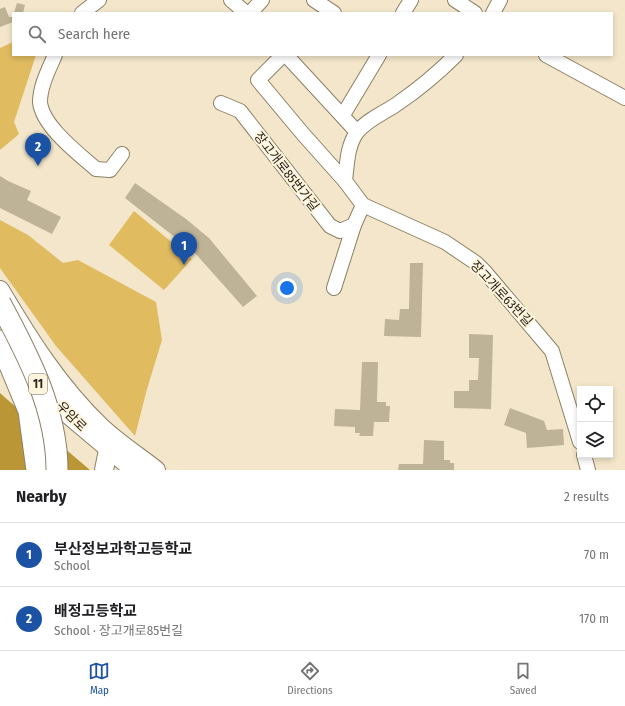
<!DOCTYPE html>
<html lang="en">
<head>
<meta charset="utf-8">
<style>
  :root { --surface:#fff; --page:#f2f2f2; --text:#202124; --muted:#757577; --line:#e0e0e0; --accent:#1b52a4 }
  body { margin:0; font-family:"Fira Sans Condensed","Noto Sans KR",sans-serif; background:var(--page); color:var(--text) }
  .controls { position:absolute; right:12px; bottom:12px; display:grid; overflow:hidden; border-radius:0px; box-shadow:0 2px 6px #0003 }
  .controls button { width:36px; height:36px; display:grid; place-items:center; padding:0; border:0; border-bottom:1px solid var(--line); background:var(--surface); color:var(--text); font:20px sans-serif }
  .you { position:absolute; left:287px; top:288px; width:14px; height:14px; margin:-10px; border:3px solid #fff; border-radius:50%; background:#1a73e8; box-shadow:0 0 0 6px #1a73e833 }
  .badge { display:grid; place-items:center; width:26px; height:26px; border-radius:50%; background:var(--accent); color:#fff; font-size:13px; font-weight:700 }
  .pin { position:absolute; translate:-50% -33px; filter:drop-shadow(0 1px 2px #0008) }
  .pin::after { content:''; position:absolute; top:21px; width:14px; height:12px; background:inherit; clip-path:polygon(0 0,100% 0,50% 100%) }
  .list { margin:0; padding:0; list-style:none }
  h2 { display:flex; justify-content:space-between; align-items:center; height:52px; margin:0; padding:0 16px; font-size:17px }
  h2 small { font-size:13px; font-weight:400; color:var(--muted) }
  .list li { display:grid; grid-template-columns:26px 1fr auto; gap:12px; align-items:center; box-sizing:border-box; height:64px; padding:0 16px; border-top:1px solid var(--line) }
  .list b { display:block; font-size:15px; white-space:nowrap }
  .list p { margin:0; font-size:13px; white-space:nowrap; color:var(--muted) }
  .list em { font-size:13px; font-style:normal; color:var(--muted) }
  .icon { flex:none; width:22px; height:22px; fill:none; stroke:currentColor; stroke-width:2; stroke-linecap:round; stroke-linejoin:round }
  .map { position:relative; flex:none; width:625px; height:470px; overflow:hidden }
  .search { position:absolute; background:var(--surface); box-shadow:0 2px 6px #0003; left:12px; right:12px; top:12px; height:44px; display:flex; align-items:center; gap:10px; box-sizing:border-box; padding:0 14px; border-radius:0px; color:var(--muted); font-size:15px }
  .sheet { height:180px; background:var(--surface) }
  nav { display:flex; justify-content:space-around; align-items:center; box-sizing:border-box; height:56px; border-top:1px solid var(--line); background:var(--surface); font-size:11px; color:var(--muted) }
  nav a { display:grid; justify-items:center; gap:2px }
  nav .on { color:var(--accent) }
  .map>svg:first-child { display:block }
</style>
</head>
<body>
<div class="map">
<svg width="625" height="470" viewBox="0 0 625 470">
  <rect width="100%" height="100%" fill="#f3e6ca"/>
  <g fill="#e0bb60">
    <path d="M13 42V55H36L14 122 19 134 0 150V48Z"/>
    <path d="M134 211 192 259 164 290 109 245Z"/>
    <path d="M0 220 28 235 63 263 78 260 156 302 162 340 147 389 135 436 56 346 0 268Z"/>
  </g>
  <path fill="#bb9636" d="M0 393 9 401 90 470H0Z"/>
  <g fill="#bfb397">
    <path d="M17 3 25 5 23 13H14Z"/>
    <path d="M5 7 9 17H13V22L0 27V9Z"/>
    <path d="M0 176 8 181 31 191 27 200 61 217 52 234 0 208Z"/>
    <path d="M135 183 186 219 209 238 257 296 243 307 195 253 125 198Z"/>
    <path d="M410 263H423L421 337 384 336 385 319 399 320 400 309H409Z"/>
    <path d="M469 334 493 335 491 409 454 408V391H469V380H478L479 358H469Z"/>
    <path d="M362 362H378L377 402H386V406H390L389 422H374L373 436H359L360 433H355V427L334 426 335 409 360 410Z"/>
    <path d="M510 408 544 421 547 430 563 429 564 445 527 448 526 433 504 425Z"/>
    <path d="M424 440 444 441V460H450V463H454V470H398L399 464H423Z"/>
  </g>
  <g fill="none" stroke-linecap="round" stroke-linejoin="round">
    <defs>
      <g id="minor">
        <path d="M231 0 246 13"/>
        <path d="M314 0 334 13"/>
        <path d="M455 0 475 13"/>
        <path d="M82 13 99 0"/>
        <path d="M250 13 262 0"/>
        <path d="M403 13 411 0"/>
        <path d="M493 13 500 0"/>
        <path d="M55 55C49 69 40 86 40 102 42 126 79 154 96 169L110 170 122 154"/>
        <path d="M283 55 258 80 303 134 345 181"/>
        <path d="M286 55 357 132"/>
        <path d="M456 55C437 74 419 89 397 104 384 113 368 119 357 132 347 146 347 165 345 181L363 205 445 242 476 263 485 272 552 351 580 442"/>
        <path d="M546 55 625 98"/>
        <path d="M221 103 240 111 330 226 340 231 354 225"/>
        <path d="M343 115 379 55"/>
        <path d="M334 288 354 225 363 205"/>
        <path d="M584 455 588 470"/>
      </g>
      <g id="major">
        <path d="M0 290C29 339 59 387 101 427 118 443 138 456 156 470"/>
        <path d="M40 382 70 416 134 470"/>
        <path d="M104 470 108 450"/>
      </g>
      <path id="highway" d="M0 341 29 411 37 470"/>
    </defs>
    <use href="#minor" stroke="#8c8066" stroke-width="16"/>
    <use href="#major" stroke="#8c8066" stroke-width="20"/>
    <use href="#highway" stroke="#8c8066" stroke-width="23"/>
    <use href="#minor" stroke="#fff" stroke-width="14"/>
    <use href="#major" stroke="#fff" stroke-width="18"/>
    <use href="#highway" stroke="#fff" stroke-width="21"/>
    <defs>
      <path id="highway-bridge" d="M0 303C28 355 57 410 57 470"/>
    </defs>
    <use href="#highway-bridge" stroke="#8c8066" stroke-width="23" stroke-linecap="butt"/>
    <use href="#highway-bridge" stroke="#fff" stroke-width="21"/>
  </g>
  <g text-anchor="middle" stroke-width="4" stroke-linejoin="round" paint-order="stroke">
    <rect fill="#fef4dd" stroke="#6a6455" stroke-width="1" x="29" y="374" width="18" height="20" rx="3"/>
    <g font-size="12" font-weight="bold" fill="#2b261b">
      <text x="38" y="388">11</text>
    </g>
    <g font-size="13" fill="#2b261b" stroke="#fef4dd">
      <text transform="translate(287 171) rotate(52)" y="5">장고개로85번가길</text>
      <text transform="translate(502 293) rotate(47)" y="5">장고개로63번길</text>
      <text transform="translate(72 416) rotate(45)" y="5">우암로</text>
    </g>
  </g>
</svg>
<div class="controls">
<button><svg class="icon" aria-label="locate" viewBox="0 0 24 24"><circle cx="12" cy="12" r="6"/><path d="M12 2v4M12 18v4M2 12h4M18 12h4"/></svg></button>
<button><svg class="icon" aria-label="layers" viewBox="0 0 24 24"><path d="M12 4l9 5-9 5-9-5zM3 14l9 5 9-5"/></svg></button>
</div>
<div class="you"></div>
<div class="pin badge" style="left:184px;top:265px">1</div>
<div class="pin badge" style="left:38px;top:166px">2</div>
<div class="search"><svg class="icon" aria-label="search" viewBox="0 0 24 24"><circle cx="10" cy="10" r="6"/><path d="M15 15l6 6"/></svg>Search here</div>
</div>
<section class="sheet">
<h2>Nearby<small>2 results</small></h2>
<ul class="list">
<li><span class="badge">1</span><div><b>부산정보과학고등학교</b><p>School</p></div><em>70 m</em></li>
<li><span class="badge">2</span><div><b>배정고등학교</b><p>School · 장고개로85번길</p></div><em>170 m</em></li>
</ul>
</section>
<nav>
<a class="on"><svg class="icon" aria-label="map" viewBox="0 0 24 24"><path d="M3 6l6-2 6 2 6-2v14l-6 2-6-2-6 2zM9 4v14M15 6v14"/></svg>Map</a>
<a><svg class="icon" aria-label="directions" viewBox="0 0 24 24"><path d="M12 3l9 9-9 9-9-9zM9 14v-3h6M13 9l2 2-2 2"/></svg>Directions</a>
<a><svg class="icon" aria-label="saved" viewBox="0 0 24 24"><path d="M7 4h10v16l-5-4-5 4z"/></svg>Saved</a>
</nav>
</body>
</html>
